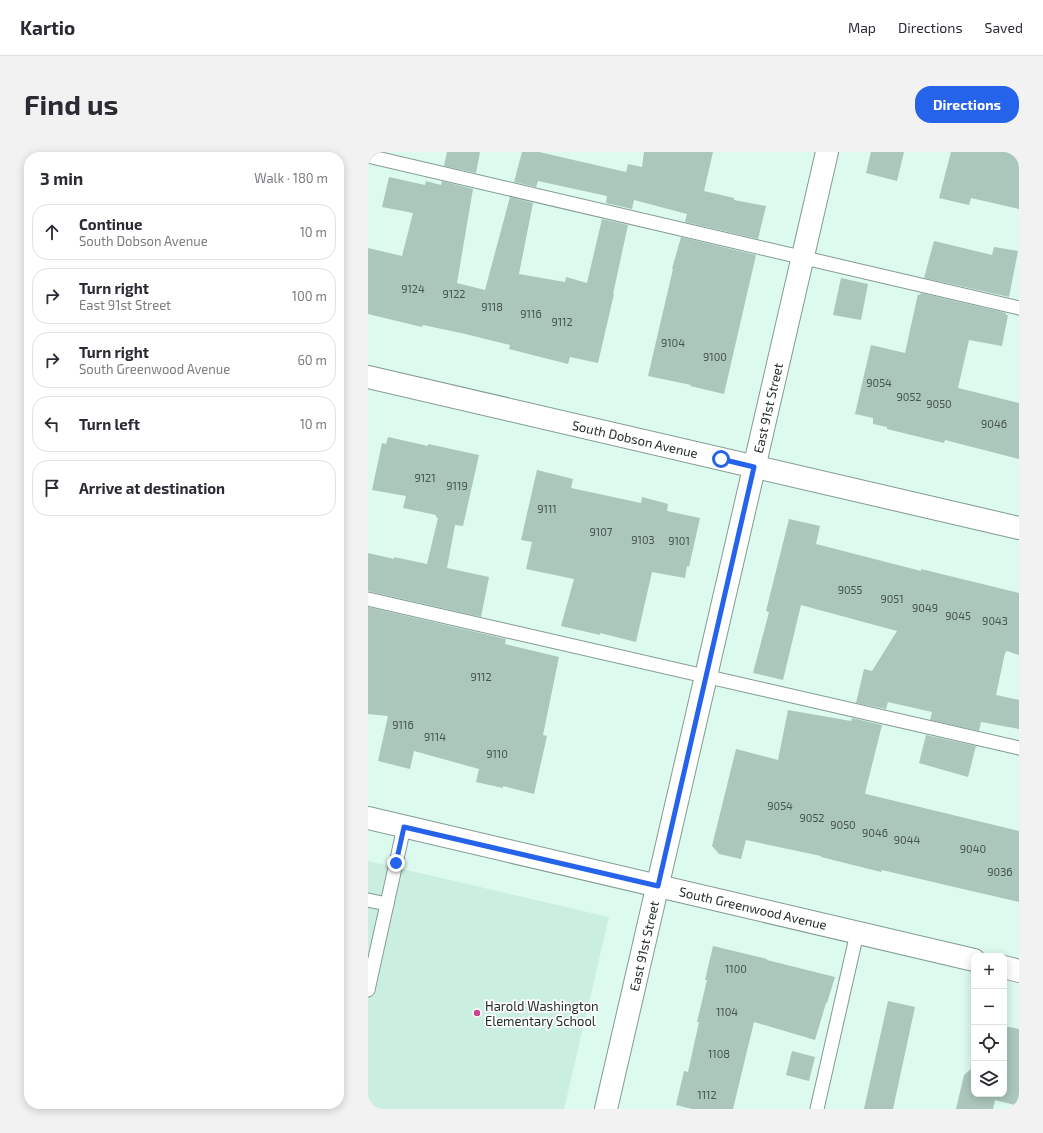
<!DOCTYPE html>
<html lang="en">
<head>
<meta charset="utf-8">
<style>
  :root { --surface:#fff; --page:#f2f2f3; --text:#2b2b33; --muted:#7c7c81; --line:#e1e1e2; --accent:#2563eb }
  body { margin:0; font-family:"Exo 2",sans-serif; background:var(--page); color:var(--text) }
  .controls { position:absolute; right:12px; bottom:12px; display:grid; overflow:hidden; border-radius:8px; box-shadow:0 2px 10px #0003 }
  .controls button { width:36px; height:36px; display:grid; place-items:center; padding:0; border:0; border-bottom:1px solid var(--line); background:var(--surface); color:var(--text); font:20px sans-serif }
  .stop { position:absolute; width:12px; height:12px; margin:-9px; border:3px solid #2563eb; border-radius:50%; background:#fff }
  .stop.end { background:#2563eb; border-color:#fff; box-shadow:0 1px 4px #0008 }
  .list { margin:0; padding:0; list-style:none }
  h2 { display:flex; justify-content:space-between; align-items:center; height:52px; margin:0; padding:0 16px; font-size:17px }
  h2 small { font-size:13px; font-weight:400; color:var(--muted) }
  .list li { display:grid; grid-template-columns:26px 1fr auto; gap:12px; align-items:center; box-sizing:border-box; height:56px; margin:0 8px 8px; padding:0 8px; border:1px solid var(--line); border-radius:16px }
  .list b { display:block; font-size:15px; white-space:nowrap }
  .list p { margin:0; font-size:13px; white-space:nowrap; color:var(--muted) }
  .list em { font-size:13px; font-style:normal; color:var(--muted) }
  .icon { flex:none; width:22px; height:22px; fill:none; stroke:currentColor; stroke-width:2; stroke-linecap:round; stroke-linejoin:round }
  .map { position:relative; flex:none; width:651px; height:957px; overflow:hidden; border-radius:16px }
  header { display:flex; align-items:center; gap:24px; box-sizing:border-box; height:56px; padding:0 20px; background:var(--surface); border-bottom:1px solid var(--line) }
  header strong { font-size:19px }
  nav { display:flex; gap:22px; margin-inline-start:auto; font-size:14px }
  .intro { display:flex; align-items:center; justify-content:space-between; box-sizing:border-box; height:96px; padding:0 24px }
  h1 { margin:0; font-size:28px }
  .button { padding:10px 18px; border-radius:16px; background:var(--accent); color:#fff; font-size:14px; font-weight:700 }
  main { display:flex; gap:24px; padding:0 24px }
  aside { flex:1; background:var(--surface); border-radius:16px; box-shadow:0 2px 10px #0003 }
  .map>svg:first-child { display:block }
</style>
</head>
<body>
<header>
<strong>Kartio</strong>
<nav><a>Map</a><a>Directions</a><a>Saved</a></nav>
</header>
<div class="intro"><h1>Find us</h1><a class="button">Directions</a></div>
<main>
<aside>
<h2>3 min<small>Walk · 180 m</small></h2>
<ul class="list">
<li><svg class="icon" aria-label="ahead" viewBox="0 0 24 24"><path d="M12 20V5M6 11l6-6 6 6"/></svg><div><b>Continue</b><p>South Dobson Avenue</p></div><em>10 m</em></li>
<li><svg class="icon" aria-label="right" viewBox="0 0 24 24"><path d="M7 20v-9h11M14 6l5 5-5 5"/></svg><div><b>Turn right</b><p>East 91st Street</p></div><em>100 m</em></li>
<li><svg class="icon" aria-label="right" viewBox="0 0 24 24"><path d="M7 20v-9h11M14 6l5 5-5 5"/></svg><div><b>Turn right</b><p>South Greenwood Avenue</p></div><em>60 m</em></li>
<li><svg class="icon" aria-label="left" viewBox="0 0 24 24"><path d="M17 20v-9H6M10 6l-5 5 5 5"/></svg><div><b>Turn left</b></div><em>10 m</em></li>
<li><svg class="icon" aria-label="arrive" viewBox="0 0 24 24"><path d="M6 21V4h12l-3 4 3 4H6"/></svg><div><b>Arrive at destination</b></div></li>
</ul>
</aside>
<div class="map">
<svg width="651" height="957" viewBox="0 0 651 957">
  <rect width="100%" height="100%" fill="#ddfaef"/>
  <path fill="#caefe1" d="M0 709 241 765 196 957H0Z"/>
  <g fill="#abc6bb">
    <path d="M79 0H112L108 21 76 14Z"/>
    <path d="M154 0H171L258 20 260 12 274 15 276 0H345L336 39 366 46V48L398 54 390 87 317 70 319 62 266 48 264 57 238 51 239 44 170 29 168 35 146 30Z"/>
    <path d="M503 0H536L529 29 498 21Z"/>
    <path d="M583 0H651V57L603 46 601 53 571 46Z"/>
    <path d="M21 25 57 33 58 29 73 33 74 29 105 37 89 131 117 138 142 45 165 51 151 122 197 130 198 125 219 131 234 67 260 73 245 142H246L230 211 202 205 200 212 141 197 142 193 93 181 55 173 54 175 0 162V96L34 104 45 61 14 55Z"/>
    <path d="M313 85 388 103 356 242 322 234 323 233 280 224 305 117H304Z"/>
    <path d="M566 89 624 103 626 95 650 99 641 145 556 126Z"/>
    <path d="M473 126 500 132 493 168 465 163Z"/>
    <path d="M553 141 638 161V163H640L634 194 601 188 590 236 651 251V307L577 288 576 291 519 277V275L505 272V266L487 262 503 193 537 201 550 142 552 143Z"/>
    <path d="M20 285 60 294V292L111 303 95 374 87 373 79 416 121 425 113 465 0 439V401L26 407V405L59 412 70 366 68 365V363L35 356 38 344 4 338 14 291 18 292Z"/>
    <path d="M169 318 205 327 203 336 273 351 274 345 300 352 299 359 332 366 321 415 319 414 317 426 284 420 268 490 232 481V483L193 474 206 427 158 417 164 390 153 388Z"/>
    <path d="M421 367 452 374 448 392 553 419V417L651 441V503L639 499 637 501 628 543 651 548V577L613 570 611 579 562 568 564 560 520 550 518 557 488 551 496 517 504 519 529 479 433 453 415 528 385 521 401 460 398 459Z"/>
    <path d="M0 455 138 487 137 492 191 505 175 583 179 584 166 642 135 634V636L108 630 111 617 46 599 42 617 10 609 20 564 0 562Z"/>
    <path d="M420 558 483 569 484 566 514 573 497 641 498 642 651 679V750L582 734 514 718 513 720 453 705V704L378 688 373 707 351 702 344 694 368 597 410 608Z"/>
    <path d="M558 583 608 594 600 625 551 611Z"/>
    <path d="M345 794 399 807V808L467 825 459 851H458L447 888 386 870 365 957H324L308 953 316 919 320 920 331 870H329L339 828H337Z"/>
    <path d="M520 849 547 855 525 957H496Z"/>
    <path d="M636 874 651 877V954L627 948 625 957H588L596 923 603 917 606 903V942H636Z"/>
    <path d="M424 899 447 905 441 929 418 923Z"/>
  </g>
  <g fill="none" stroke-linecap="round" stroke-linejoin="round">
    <defs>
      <g id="service">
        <path d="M0 4 651 156"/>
        <path d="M0 447 651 596"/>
        <path d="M0 748 19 752"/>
        <path d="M0 838 36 675"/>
        <path d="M449 957 489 781"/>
      </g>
      <g id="minor">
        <path d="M0 225 651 376"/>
        <path d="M0 666 606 808"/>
        <path d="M636 815 651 819"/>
        <path d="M238 957 459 0"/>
      </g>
    </defs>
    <use href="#service" stroke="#819b91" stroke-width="15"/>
    <use href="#minor" stroke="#819b91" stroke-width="24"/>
    <use href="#service" stroke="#fff" stroke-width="13"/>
    <use href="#minor" stroke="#fff" stroke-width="22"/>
  </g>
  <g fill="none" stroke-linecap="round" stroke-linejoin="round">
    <path stroke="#2563eb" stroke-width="5" d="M28 711 36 675 290 734 386 315 353 307"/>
  </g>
  <circle fill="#ca478f" stroke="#fff" stroke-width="1.5" cx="109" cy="861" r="4"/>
  <g text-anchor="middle" stroke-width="3.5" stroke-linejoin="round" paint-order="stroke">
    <g font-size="11" fill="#45544e">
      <text x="45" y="141">9124</text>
      <text x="86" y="146">9122</text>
      <text x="124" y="159">9118</text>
      <text x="163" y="166">9116</text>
      <text x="194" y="174">9112</text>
      <text x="305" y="195">9104</text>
      <text x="347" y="209">9100</text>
      <text x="511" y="235">9054</text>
      <text x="541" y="249">9052</text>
      <text x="571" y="256">9050</text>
      <text x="626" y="276">9046</text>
      <text x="57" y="330">9121</text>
      <text x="89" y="338">9119</text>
      <text x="179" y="361">9111</text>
      <text x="233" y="384">9107</text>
      <text x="275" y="392">9103</text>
      <text x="311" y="393">9101</text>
      <text x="482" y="442">9055</text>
      <text x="524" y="451">9051</text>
      <text x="557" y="460">9049</text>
      <text x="590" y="468">9045</text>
      <text x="627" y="473">9043</text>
      <text x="113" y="529">9112</text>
      <text x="35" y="577">9116</text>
      <text x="67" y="589">9114</text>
      <text x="129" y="606">9110</text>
      <text x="412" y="658">9054</text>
      <text x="444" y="670">9052</text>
      <text x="475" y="677">9050</text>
      <text x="507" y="685">9046</text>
      <text x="539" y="692">9044</text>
      <text x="605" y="701">9040</text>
      <text x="632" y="724">9036</text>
      <text x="368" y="821">1100</text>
      <text x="359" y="864">1104</text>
      <text x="351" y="906">1108</text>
      <text x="339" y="947">1112</text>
    </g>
    <g font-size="13" fill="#232e2a" stroke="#fff">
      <text transform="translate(400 256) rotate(-77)" y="5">East 91st Street</text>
      <text transform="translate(267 287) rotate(13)" y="5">South Dobson Avenue</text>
      <text transform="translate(385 756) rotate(13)" y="5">South Greenwood Avenue</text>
      <text transform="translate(276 794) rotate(-77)" y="5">East 91st Street</text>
    </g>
    <g font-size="13" fill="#232e2a" stroke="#fff" text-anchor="start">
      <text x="117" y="859">Harold Washington<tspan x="117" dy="15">Elementary School</tspan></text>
    </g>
  </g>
</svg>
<div class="controls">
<button>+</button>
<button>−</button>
<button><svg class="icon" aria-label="locate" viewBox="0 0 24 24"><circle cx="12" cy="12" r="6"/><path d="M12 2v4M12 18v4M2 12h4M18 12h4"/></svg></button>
<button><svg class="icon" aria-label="layers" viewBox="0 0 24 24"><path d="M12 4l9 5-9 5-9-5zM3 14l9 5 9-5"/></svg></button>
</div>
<div class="stop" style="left:353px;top:307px"></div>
<div class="stop end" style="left:28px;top:711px"></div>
</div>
</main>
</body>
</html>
